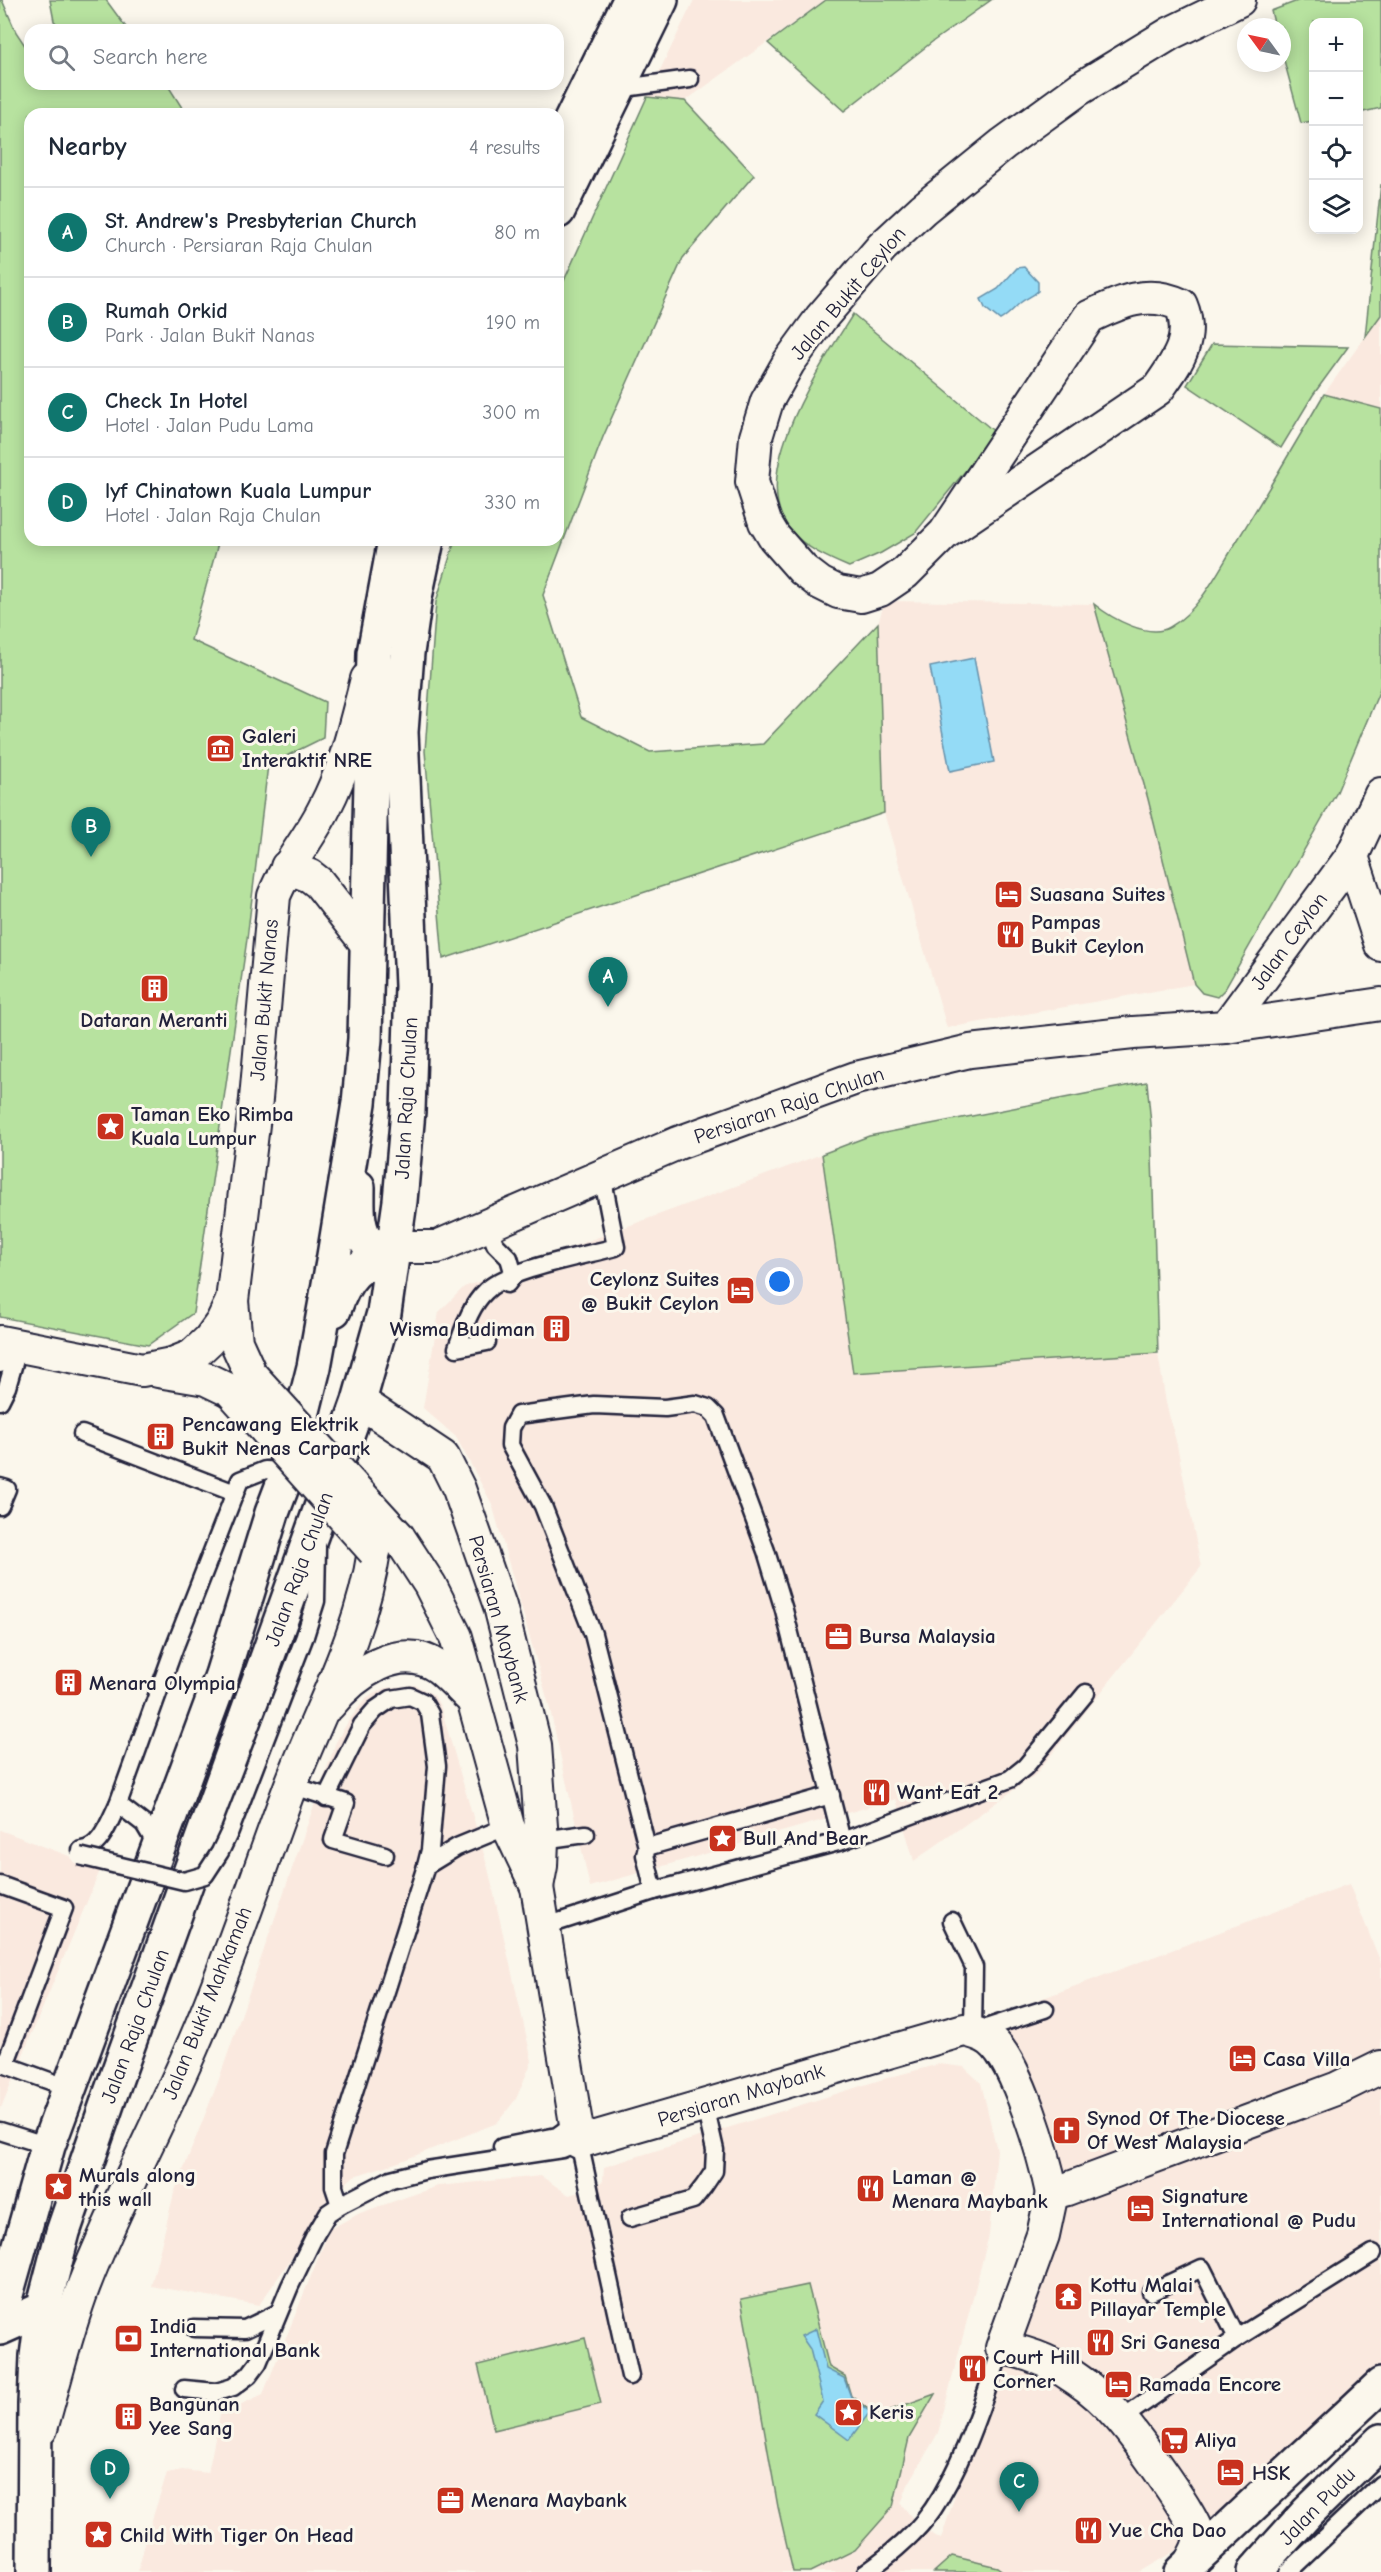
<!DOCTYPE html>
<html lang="en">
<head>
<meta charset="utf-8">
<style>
  :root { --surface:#fff; --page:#f6f6f7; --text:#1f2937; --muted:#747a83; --line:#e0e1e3; --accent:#0f766e }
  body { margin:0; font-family:"Comic Neue",sans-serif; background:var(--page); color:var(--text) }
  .controls { position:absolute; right:18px; top:18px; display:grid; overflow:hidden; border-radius:12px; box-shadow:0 3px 15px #0003 }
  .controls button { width:54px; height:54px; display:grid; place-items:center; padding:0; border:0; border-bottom:2px solid var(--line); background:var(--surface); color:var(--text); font:30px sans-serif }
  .compass { position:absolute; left:1237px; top:18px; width:54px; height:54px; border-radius:50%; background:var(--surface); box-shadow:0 3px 15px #0003; rotate:303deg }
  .you { position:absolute; left:780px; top:1282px; width:21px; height:21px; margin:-15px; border:4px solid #fff; border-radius:50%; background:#1a73e8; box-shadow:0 0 0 9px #1a73e833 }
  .badge { display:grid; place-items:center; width:39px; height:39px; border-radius:50%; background:var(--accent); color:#fff; font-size:20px; font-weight:700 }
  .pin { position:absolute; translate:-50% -50px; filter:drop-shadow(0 2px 3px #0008) }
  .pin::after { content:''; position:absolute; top:32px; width:21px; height:18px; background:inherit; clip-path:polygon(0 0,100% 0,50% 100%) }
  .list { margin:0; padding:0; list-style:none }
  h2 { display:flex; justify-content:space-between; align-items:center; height:78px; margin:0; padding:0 24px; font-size:26px }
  h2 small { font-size:20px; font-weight:400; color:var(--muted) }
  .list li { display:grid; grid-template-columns:39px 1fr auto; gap:18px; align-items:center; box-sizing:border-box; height:90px; padding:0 24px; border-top:2px solid var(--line) }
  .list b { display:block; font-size:22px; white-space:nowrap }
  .list p { margin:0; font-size:20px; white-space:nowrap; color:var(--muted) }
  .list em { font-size:20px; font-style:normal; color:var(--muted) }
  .icon { flex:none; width:33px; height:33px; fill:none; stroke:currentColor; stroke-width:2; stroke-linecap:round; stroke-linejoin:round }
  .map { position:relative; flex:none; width:1381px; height:2572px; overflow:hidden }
  .search { position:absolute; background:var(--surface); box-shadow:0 3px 15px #0003; left:24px; top:24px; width:540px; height:66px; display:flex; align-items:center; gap:15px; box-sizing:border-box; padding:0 21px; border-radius:18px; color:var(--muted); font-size:22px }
  .panel { position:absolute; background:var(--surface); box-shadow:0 3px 15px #0003; left:24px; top:108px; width:540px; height:438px; border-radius:18px }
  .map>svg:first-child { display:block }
</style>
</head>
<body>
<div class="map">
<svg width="1381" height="2572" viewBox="0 0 1381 2572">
  <rect width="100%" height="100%" fill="#fbf7ec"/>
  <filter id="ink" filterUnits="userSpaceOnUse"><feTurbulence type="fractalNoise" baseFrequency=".0167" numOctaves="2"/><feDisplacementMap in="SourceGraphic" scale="12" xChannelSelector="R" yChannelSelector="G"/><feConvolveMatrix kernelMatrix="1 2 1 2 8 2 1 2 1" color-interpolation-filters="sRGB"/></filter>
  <g filter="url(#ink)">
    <g fill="#fae9df">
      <path d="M694 0H826L685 101 647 97Z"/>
      <path d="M1381 315V409L1324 394 1365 337Z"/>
      <path d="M885 601 1094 604 1148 799 1194 984 947 1028 884 813 878 623Z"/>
      <path d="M822 1154 853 1373 1158 1353 1166 1403 1177 1445 1201 1567 1035 1775 914 1861 896 1799 590 1887 549 1705 492 1504 456 1437 423 1408 439 1312 464 1287Z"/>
      <path d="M415 1685 434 1695 441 1708 488 1868 532 2061 516 2099 497 2123 399 2162 354 2176 323 2204 302 2243 259 2305 151 2286 174 2193 218 2082 336 1742 349 1720 367 1697 385 1688Z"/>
      <path d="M0 1830 101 1868 0 2110Z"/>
      <path d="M1349 1884 1381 1963V2368L1236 2515 1139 2572H138L147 2535 167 2473 182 2470 208 2473 220 2414 263 2394 330 2229 360 2213 438 2186 541 2176 569 2195 588 2189 603 2181 604 2167 880 2080 939 2064 964 2067 981 2083 997 2150 989 2235 938 2433 908 2485 901 2504 919 2526 941 2539 1003 2347 1052 2170 995 2016Z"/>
    </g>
    <g fill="#b7e29f" stroke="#6c826d" stroke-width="1.5">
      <path d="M0 0H2L16 32 30 53V84H167L186 114H30V540H219L191 640 325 702 323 738 268 765 247 939 193 1313 148 1345 0 1317Z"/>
      <path d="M50 0H106L128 30H64L54 21Z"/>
      <path d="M826 0H991L932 42 844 111 768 43Z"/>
      <path d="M1300 0H1381V108L1359 113 1358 22H1314L1313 121 1301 123 1282 53V27H1275L1271 11Z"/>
      <path d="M647 97 685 101 754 175 683 258 603 437 543 595 581 717 650 752 763 744 878 623 884 813 443 959 425 751 436 602 455 540H558V294Z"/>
      <path d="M1381 184V315L1365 337Z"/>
      <path d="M853 314 996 433 915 533 881 553 849 567C830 559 805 548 791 531 744 476 822 364 853 314Z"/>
      <path d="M1212 344 1348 347 1313 395 1281 448 1187 385Z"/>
      <path d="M1324 394 1381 409V684L1379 692 1337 792 1225 989 1217 997 1202 993 1194 984 1148 799 1094 604C1111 618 1149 640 1170 627 1201 609 1218 571 1237 541 1267 492 1295 444 1324 394Z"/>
      <path d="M1147 1082 1151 1124 1158 1353 853 1373 822 1154 869 1136Z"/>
      <path d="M808 2285 829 2367 845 2376 851 2396 877 2415 935 2394 909 2438 893 2507 855 2550 810 2572H793L778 2507 741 2299Z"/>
      <path d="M585 2338 601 2404 494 2430 478 2365Z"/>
      <path d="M952 2556 997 2567 1004 2572H934Z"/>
    </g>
    <g fill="#94dbf6" stroke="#6691ab" stroke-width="1.5">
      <path d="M1024 267 1038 282V291C1032 297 1026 298 1020 303 1013 309 1009 315 1000 320L985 308 981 299 998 289 1017 268Z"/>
      <path d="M974 658 994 762 950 771 930 667Z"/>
      <path d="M816 2329 826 2369 844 2378 851 2397 870 2412 849 2440 814 2414 823 2401 810 2349 801 2336Z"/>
    </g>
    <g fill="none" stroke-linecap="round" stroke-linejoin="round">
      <defs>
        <g id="service">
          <path d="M617 89 690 79"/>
          <path d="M487 1223 495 1244 509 1258 514 1275 507 1284"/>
          <path d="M487 1342 457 1348C464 1328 470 1306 486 1291 508 1269 584 1256 616 1247L602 1175"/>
          <path d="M0 1364 6 1344"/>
          <path d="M0 1401 7 1387 19 1346"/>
          <path d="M82 1434 235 1493"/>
          <path d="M0 1487 7 1489 0 1506"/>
          <path d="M305 1636 316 1601 317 1547"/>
          <path d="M291 1785 346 1803 333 1840 385 1855"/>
          <path d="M326 1798 362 1725 375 1710 391 1699 410 1696 423 1702 430 1714 437 1766 430 1850 426 1866"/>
          <path d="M542 1840 586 1834"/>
          <path d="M647 1847 593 1634 543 1506 510 1445 511 1428 518 1415 594 1405 665 1408 695 1404 708 1408 716 1416 766 1551 784 1610 842 1841"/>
          <path d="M159 1849 144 1824 118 1804 175 1646 240 1480 265 1470 288 1471"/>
          <path d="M81 1850C101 1849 110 1820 118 1804"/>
          <path d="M0 1885 64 1908 5 2065"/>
          <path d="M654 1891 645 1855 647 1847 831 1795"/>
          <path d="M952 1921 974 1967 973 2032 1045 2009"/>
          <path d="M543 1927 654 1891 842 1841 1010 1779 1025 1767 1086 1693"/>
          <path d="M0 2063 69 2088"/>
          <path d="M0 2131 48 2146"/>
          <path d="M502 2147 557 2136 575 2123"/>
          <path d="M340 2205 334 2187V2154L426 1866 457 1847 508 1826"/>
          <path d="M630 2218 693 2200 704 2186 714 2171 715 2150 705 2106"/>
          <path d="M1151 2292 1202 2268 1237 2338"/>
          <path d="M194 2328 245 2329 278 2313"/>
          <path d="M184 2389 216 2392 223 2390 233 2387 249 2375 258 2363 290 2286 315 2235 328 2213 340 2205 391 2179 427 2170 562 2149 579 2142 630 2376"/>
          <path d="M1121 2419 1237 2338 1373 2253"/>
          <path d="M866 2572C890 2555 916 2534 933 2509 965 2461 982 2402 1002 2348"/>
          <path d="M1288 2572 1381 2484"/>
        </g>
        <g id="minor">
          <path d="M945 533 1158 389C1177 362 1195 339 1181 305 1148 289 1120 302 1089 317L945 533 905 573 880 590 861 596 838 592 820 583 803 570 774 537 765 522 752 482 756 437 767 401 789 362 821 318 882 247 923 209 1003 144 1079 89 1171 33 1239 0"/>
          <path d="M1352 856 1381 945"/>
          <path d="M287 867 310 876 319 883 366 943"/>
          <path d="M1226 1027 1352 856 1381 794"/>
          <path d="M394 1247H437L678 1143 856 1078 970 1051 1133 1033 1226 1027 1381 1004"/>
          <path d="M232 1301 236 1342 251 1375"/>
          <path d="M0 1342 142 1370 172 1364 192 1356 209 1340 222 1322 232 1301 256 1099 274 896C287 863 310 838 325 807 346 767 356 722 367 679"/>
          <path d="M158 1371 206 1379 231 1391"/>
          <path d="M359 1401 443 1457 459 1489 500 1606 535 1745 542 1840 541 1866 537 1887"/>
          <path d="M398 1536 430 1585 456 1637 508 1826 537 1887 579 2142 964 2030C973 2032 983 2035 990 2040 1017 2060 1045 2159 1052 2193"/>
          <path d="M329 1705C353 1675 399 1640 438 1667 450 1676 461 1689 472 1699"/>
          <path d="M41 2429C55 2381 66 2332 84 2285 115 2205 156 2130 190 2052 228 1966 257 1875 290 1787 320 1709 362 1634 374 1551"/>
          <path d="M1189 2565C1192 2558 1199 2548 1199 2540 1200 2523 1133 2433 1119 2417 1107 2403 1093 2390 1078 2380 1055 2363 1030 2353 1002 2348L1043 2235 1052 2193 1067 2189 1338 2088 1381 2067"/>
        </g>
        <path id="tertiary" d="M0 2328 43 2309"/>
        <g id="secondary">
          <path d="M558 147 630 0"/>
          <path d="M558 211 661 0"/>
          <path d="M358 1187C358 1209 356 1227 369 1245L394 1247"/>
          <path d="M334 1310C347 1271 359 1267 394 1247"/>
          <path d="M0 2316 48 2146 222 1675 272 1513 288 1471 314 1367 333 1262 359 1103 365 1039 374 653 395 540"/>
          <path d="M34 2572 35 2404 37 2356 43 2309 63 2232 108 2101 317 1519 359 1401 384 1313 400 1201 408 1111 412 986 401 732 407 653 415 597 427 540"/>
          <path d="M1181 2572 1381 2385"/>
          <path d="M1254 2572 1308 2512 1381 2441"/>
        </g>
      </defs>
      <use href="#service" stroke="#22223b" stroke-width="21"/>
      <use href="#minor" stroke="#22223b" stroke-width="36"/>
      <use href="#tertiary" stroke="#22223b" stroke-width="38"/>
      <use href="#secondary" stroke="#22223b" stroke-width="38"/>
      <use href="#service" stroke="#fbf7ec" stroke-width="16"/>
      <use href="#minor" stroke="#fbf7ec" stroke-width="32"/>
      <use href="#tertiary" stroke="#fbf7ec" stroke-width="33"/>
      <use href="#secondary" stroke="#fbf7ec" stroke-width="33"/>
      <defs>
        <path id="service-bridge" d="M79 1856 184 1881 205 1875 220 1852 230 1831 305 1636"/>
        <g id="minor-bridge">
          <path d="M251 1375 398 1536"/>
          <path d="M231 1391 374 1551"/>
        </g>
      </defs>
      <use href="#service-bridge" stroke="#22223b" stroke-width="21" stroke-linecap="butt"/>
      <use href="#minor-bridge" stroke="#22223b" stroke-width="36" stroke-linecap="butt"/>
      <use href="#service-bridge" stroke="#fbf7ec" stroke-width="16"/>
      <use href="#minor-bridge" stroke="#fbf7ec" stroke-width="32"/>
    </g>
  </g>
  <defs>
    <symbol id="museum-square" viewBox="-11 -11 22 22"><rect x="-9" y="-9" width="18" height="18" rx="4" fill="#c8321e" stroke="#fbf7ec"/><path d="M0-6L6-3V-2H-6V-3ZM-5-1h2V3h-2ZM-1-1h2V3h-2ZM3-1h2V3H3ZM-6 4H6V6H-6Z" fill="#fff"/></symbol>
    <symbol id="hotel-square" viewBox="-11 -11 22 22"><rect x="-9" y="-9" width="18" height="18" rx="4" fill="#c8321e" stroke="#fbf7ec"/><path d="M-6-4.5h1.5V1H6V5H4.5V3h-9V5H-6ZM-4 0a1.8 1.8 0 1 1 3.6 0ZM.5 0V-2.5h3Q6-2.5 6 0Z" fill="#fff"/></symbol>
    <symbol id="restaurant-square" viewBox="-11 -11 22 22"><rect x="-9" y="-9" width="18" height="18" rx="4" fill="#c8321e" stroke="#fbf7ec"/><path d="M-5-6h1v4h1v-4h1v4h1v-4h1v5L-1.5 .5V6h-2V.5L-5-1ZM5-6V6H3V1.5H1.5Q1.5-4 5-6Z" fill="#fff"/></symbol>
    <symbol id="building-square" viewBox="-11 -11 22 22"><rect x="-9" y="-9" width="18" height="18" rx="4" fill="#c8321e" stroke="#fbf7ec"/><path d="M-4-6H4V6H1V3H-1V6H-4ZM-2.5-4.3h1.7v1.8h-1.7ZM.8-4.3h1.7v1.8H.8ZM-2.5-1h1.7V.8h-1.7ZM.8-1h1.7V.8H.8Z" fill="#fff"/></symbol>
    <symbol id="sight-square" viewBox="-11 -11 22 22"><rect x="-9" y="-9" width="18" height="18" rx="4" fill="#c8321e" stroke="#fbf7ec"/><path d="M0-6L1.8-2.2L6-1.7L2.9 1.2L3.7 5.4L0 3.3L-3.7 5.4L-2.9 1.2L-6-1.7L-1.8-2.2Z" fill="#fff"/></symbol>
    <symbol id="office-square" viewBox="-11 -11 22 22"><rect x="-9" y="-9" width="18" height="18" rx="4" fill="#c8321e" stroke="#fbf7ec"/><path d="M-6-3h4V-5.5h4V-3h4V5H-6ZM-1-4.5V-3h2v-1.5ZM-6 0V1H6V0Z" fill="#fff"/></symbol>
    <symbol id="church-square" viewBox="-11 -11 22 22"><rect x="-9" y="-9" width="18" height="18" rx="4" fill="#c8321e" stroke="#fbf7ec"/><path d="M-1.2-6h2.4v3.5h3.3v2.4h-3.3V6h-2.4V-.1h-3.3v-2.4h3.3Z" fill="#fff"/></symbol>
    <symbol id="temple-square" viewBox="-11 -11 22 22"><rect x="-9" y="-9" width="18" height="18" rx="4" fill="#c8321e" stroke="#fbf7ec"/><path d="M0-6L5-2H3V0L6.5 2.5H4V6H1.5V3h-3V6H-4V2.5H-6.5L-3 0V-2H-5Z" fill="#fff"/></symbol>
    <symbol id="bank-square" viewBox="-11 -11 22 22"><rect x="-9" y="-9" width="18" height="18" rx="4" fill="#c8321e" stroke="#fbf7ec"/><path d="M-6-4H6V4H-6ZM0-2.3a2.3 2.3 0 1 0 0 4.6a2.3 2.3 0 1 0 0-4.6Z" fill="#fff"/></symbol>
    <symbol id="supermarket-square" viewBox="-11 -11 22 22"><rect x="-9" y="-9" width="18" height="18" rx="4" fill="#c8321e" stroke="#fbf7ec"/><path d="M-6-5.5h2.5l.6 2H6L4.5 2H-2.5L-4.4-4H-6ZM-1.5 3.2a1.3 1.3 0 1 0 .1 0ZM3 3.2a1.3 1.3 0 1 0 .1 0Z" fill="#fff"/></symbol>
  </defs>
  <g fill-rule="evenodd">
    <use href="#museum-square" x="204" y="732" width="33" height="33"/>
    <use href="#hotel-square" x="992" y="878" width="33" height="33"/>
    <use href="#restaurant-square" x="994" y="918" width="33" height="33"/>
    <use href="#building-square" x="138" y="972" width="33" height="33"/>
    <use href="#sight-square" x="94" y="1110" width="33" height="33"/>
    <use href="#hotel-square" x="724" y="1274" width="33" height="33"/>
    <use href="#building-square" x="540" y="1312" width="33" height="33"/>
    <use href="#building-square" x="144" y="1420" width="33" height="33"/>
    <use href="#office-square" x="822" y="1620" width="33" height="33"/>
    <use href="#building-square" x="52" y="1666" width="33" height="33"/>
    <use href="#restaurant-square" x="860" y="1776" width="33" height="33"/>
    <use href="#sight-square" x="706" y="1822" width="33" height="33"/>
    <use href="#hotel-square" x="1226" y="2042" width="33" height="33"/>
    <use href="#church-square" x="1050" y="2114" width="33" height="33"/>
    <use href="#sight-square" x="42" y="2170" width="33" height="33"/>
    <use href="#restaurant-square" x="854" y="2172" width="33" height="33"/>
    <use href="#hotel-square" x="1124" y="2192" width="33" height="33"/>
    <use href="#temple-square" x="1052" y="2280" width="33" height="33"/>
    <use href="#bank-square" x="112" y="2322" width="33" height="33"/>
    <use href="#restaurant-square" x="1084" y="2326" width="33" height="33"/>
    <use href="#restaurant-square" x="956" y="2352" width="33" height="33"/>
    <use href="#hotel-square" x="1102" y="2368" width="33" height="33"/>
    <use href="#sight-square" x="832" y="2396" width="33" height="33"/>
    <use href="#building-square" x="112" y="2400" width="33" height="33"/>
    <use href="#supermarket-square" x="1158" y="2424" width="33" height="33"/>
    <use href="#hotel-square" x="1214" y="2456" width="33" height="33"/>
    <use href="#office-square" x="434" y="2484" width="33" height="33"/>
    <use href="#restaurant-square" x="1072" y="2514" width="33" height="33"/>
    <use href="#sight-square" x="82" y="2518" width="33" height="33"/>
  </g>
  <g text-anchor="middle" stroke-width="6" stroke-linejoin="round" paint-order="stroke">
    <g font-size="21" fill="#22223b" stroke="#fbf7ec">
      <text transform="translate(848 293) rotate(-50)" y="7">Jalan Bukit Ceylon</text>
      <text transform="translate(1289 941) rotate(-54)" y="7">Jalan Ceylon</text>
      <text transform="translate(264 1000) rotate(-85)" y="7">Jalan Bukit Nanas</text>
      <text transform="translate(406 1098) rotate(-87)" y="7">Jalan Raja Chulan</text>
      <text transform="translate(789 1105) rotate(-19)" y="7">Persiaran Raja Chulan</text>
      <text transform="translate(299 1569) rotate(-70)" y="7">Jalan Raja Chulan</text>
      <text transform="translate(499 1619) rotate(74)" y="7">Persiaran Maybank</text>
      <text transform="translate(207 2003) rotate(-68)" y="7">Jalan Bukit Mahkamah</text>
      <text transform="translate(135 2026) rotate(-70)" y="7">Jalan Raja Chulan</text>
      <text transform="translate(741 2095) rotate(-17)" y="7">Persiaran Maybank</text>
      <text transform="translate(1317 2506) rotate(-46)" y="7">Jalan Pudu</text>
    </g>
    <g font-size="21" font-weight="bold" fill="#22223b" stroke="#fbf7ec" text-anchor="start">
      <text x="242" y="743">Galeri<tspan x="242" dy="24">Interaktif NRE</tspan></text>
      <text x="1030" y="901">Suasana Suites</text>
      <text x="1031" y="929">Pampas<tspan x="1031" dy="24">Bukit Ceylon</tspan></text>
      <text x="154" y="1027" text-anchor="middle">Dataran Meranti</text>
      <text x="131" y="1121">Taman Eko Rimba<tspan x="131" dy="24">Kuala Lumpur</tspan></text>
      <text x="719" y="1286" text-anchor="end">Ceylonz Suites<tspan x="719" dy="24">@ Bukit Ceylon</tspan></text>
      <text x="535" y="1336" text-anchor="end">Wisma Budiman</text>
      <text x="182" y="1431">Pencawang Elektrik<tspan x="182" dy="24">Bukit Nenas Carpark</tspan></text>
      <text x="859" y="1643">Bursa Malaysia</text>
      <text x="89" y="1690">Menara Olympia</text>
      <text x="897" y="1799">Want Eat 2</text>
      <text x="743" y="1845">Bull And Bear</text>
      <text x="1263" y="2066">Casa Villa</text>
      <text x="1087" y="2125">Synod Of The Diocese<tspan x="1087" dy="24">Of West Malaysia</tspan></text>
      <text x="79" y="2182">Murals along<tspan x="79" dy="24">this wall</tspan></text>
      <text x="892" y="2184">Laman @<tspan x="892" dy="24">Menara Maybank</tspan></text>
      <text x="1162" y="2203">Signature<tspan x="1162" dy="24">International @ Pudu</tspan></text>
      <text x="1090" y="2292">Kottu Malai<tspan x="1090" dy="24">Pillayar Temple</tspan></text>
      <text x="150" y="2333">India<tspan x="150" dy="24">International Bank</tspan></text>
      <text x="1121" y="2349">Sri Ganesa</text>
      <text x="993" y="2364">Court Hill<tspan x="993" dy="24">Corner</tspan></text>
      <text x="1139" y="2391">Ramada Encore</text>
      <text x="149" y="2411">Bangunan<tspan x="149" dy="24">Yee Sang</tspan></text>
      <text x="869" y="2419">Keris</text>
      <text x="1195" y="2447">Aliya</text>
      <text x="1252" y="2480">HSK</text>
      <text x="471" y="2507">Menara Maybank</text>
      <text x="1109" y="2537">Yue Cha Dao</text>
      <text x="120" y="2542">Child With Tiger On Head</text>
    </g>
  </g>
</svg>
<div class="controls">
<button>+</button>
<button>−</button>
<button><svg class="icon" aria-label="locate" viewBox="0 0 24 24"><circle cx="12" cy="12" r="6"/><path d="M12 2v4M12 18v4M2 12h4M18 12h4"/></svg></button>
<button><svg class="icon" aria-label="layers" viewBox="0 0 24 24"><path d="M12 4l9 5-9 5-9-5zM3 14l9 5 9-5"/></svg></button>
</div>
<svg class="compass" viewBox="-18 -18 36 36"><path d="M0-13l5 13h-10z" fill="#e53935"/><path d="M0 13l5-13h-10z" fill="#747a83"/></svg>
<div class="you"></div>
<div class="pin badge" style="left:608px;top:1007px">A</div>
<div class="pin badge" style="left:91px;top:857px">B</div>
<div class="pin badge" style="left:1019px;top:2512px">C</div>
<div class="pin badge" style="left:110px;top:2499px">D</div>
<div class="search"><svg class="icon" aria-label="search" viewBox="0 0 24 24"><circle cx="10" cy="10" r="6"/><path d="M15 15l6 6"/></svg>Search here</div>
<section class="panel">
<h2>Nearby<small>4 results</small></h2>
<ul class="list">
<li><span class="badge">A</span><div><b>St. Andrew's Presbyterian Church</b><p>Church · Persiaran Raja Chulan</p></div><em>80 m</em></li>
<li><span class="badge">B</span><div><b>Rumah Orkid</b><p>Park · Jalan Bukit Nanas</p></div><em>190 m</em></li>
<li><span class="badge">C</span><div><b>Check In Hotel</b><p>Hotel · Jalan Pudu Lama</p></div><em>300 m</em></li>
<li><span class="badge">D</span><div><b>lyf Chinatown Kuala Lumpur</b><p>Hotel · Jalan Raja Chulan</p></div><em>330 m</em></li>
</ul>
</section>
</div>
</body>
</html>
